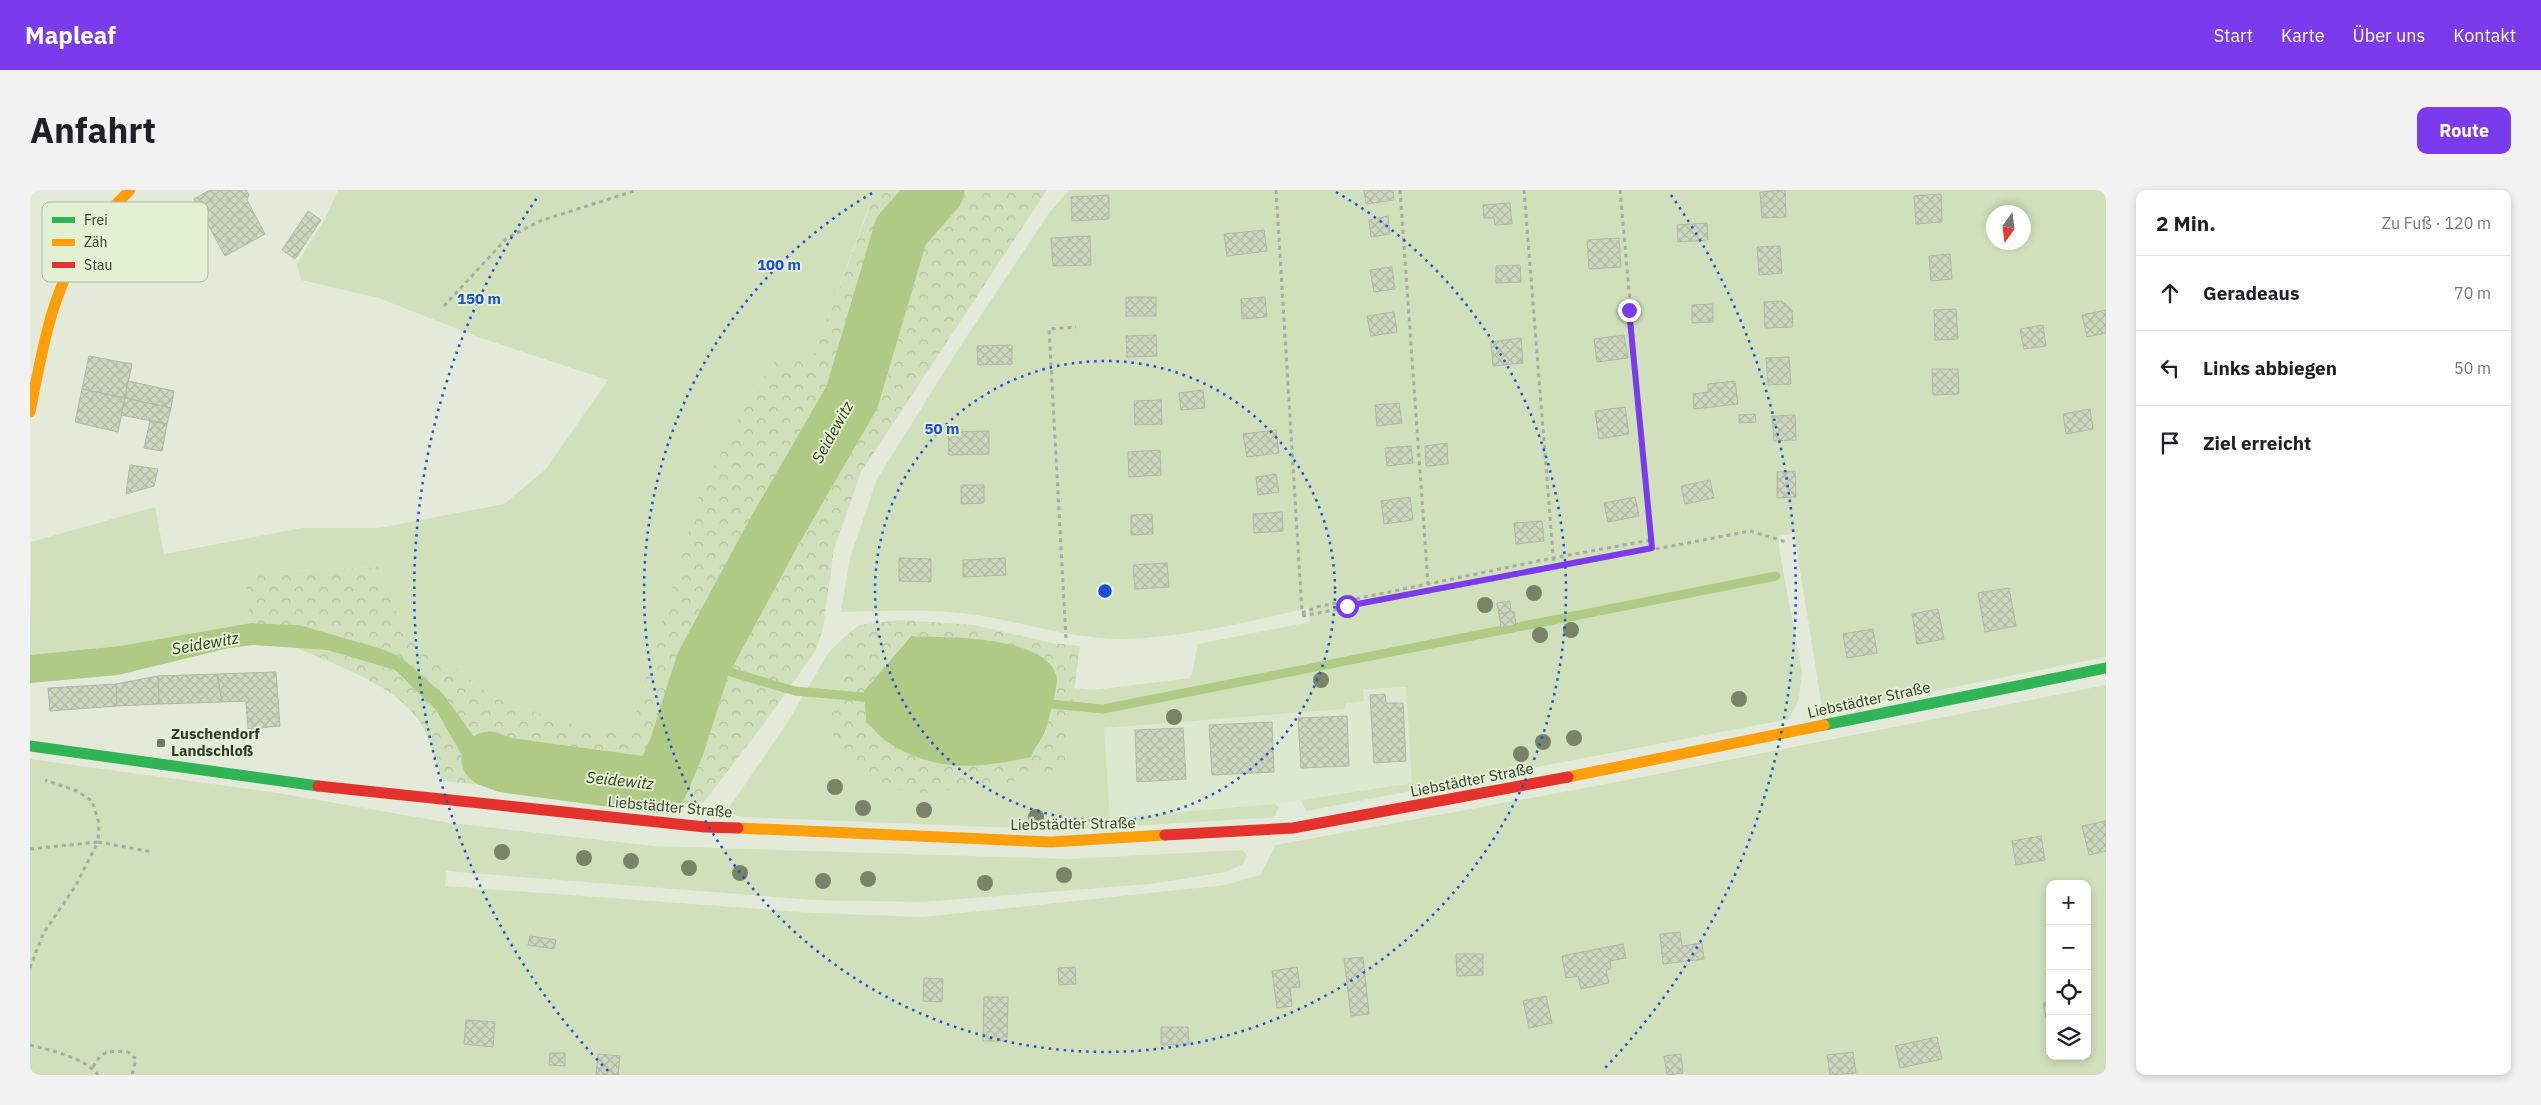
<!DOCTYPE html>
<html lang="de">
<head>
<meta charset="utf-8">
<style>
  :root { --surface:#fff; --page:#f2f2f2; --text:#202124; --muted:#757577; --line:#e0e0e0; --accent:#7c3aed }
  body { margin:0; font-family:"IBM Plex Sans",sans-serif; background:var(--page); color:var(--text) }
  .controls { position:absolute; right:15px; bottom:15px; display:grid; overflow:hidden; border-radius:10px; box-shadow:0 2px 8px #0003 }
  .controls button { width:45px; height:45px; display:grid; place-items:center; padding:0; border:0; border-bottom:1px solid var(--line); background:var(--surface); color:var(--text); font:25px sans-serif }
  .compass { position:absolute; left:1956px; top:15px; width:45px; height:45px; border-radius:50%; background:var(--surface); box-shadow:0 2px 8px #0003; rotate:194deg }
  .stop { position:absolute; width:15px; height:15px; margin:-11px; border:4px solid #7c3aed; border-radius:50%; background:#fff }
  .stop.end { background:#7c3aed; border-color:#fff; box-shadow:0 1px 5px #0008 }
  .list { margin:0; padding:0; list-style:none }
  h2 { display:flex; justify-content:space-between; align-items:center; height:65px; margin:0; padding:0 20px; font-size:21px }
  h2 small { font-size:16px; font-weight:400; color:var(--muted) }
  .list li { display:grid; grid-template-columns:32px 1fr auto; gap:15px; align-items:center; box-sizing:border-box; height:75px; padding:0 20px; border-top:1px solid var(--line) }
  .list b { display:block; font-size:19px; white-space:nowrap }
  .list em { font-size:16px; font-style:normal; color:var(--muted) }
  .icon { flex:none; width:28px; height:28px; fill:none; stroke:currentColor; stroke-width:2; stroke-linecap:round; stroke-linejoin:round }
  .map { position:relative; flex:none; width:2076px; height:885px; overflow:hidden; border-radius:10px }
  header { display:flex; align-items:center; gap:30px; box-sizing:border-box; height:70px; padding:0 25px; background:var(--accent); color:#fff }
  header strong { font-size:24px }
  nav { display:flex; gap:28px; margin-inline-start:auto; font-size:18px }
  .intro { display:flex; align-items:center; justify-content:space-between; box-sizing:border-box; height:120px; padding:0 30px }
  h1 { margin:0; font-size:35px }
  .button { padding:12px 22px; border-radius:10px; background:var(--accent); color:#fff; font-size:18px; font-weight:700 }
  main { display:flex; gap:30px; padding:0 30px }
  aside { flex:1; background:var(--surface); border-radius:10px; box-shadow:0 2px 8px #0003 }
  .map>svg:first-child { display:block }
</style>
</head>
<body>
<header>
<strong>Mapleaf</strong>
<nav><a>Start</a><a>Karte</a><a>Über uns</a><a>Kontakt</a></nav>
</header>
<div class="intro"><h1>Anfahrt</h1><a class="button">Route</a></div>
<main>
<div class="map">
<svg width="2076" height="885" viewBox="0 0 2076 885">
  <defs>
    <pattern id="forest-crowns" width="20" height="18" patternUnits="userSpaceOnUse" patternTransform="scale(1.25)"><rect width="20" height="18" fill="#d0e0bb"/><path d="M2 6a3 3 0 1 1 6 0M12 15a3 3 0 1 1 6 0" fill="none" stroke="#b3c1a1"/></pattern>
    <pattern id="building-cross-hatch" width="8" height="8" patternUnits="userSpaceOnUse" patternTransform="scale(1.25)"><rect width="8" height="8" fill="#ccd7be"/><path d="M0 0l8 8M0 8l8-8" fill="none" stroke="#b0b9a3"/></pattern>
  </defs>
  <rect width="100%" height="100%" fill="#e3eada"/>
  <path fill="#dde9ce" d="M1376 496 1382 593 1245 614 1080 628 1074 538 1314 519 1316 513 1332 499Z"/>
  <g fill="#d0e0bb" fill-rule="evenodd">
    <path d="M308 0H858L839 17 783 167 745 172 720 206 627 453 601 540 564 542 462 507 375 437 352 394 351 377 216 383 221 433 90 456 0 465 1 352 125 317 134 364 272 338H349L474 314 516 279 578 190 445 146 349 108 271 90 267 74 295 29Z"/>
    <path d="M1039 0H2076V467L1793 523 1764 343 1749 346V358L1772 483 1769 509 1759 529 1276 621 1271 610 1382 593 1376 497 1333 499 1334 511 1316 513 1314 519 1074 538 1080 628 1245 614 1249 617 1244 627 1038 640 710 627 696 622 757 533 799 462 811 450 817 479 802 522 1034 577 1044 498 1063 500 1161 488 1168 454 1280 432 1278 418C1217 432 1158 447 1096 449 1045 450 996 433 946 425 902 418 855 421 811 422L820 368 847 289 931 155 1019 23ZM1964 22H1994V52H1964Z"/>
    <path d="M2076 495V885H0V569L247 603 421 633 624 656 1039 669 1212 660 1217 665 1213 674 1196 682 1120 694 891 712 784 710 416 681 415 696 784 723 893 727 1195 695 1230 685 1246 655 1592 591ZM2020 694H2057V866H2020Z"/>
  </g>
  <g fill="url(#forest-crowns)" fill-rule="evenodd">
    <path d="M858 0H1017L831 282 804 359 793 438 786 460 733 535 673 613 657 618 549 604 412 591C406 573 401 551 391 534 367 495 306 475 266 458L297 460 365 480 406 520 433 567 453 580 531 590 535 574 475 565 447 551 414 505 371 467 349 458 269 435 221 433 215 383 351 377 352 394 375 437 462 507 564 542 601 540 668 309 720 206 745 172 783 166 840 17Z"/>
    <path d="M871 430 944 435 1022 453 1050 456 1034 577 987 591 893 603 849 597 821 575 802 544V522L817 479 811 450 829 435ZM880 446 958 450 1018 471 1027 489 1015 543 1001 567 836 531 834 501Z"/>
  </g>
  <g fill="#aeca85">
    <path d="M221 433 269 435 349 458 371 467 414 505 447 551 475 565 535 574 531 590 453 580 433 567 406 520 365 480 297 460 223 455 199 458 88 485 0 493V465L90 456Z"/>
    <path d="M881 446C915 448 1018 444 1027 488 1028 494 1017 538 1014 544 1010 552 1004 559 1001 567 950 578 909 583 862 555 852 550 844 539 836 532L834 501Z"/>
  </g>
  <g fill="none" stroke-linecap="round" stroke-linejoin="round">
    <g stroke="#aeca85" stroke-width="9">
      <path d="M673 474 765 501 844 508"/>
      <path d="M1010 513 1073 519 1746 386"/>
    </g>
    <path stroke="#aeca85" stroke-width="55" d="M459 569 475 575 630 596 647 556 673 474 744 342 822 207 871 41 907 0"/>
  </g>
  <g fill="url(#building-cross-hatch)" stroke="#b0b6a9">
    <path d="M180 0H216L219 5 217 10 235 44 195 66 164 9Z"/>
    <path d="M1334 0H1363L1364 10 1336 14Z"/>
    <path d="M1755 0 1756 27 1732 28 1730 2Z"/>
    <path d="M1911 4 1912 32 1886 34 1884 6Z"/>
    <path d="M1079 5V29L1042 31 1041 7Z"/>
    <path d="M1480 13 1482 34 1465 35 1464 28H1454L1453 15Z"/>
    <path d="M278 21 291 30 265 69 252 60Z"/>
    <path d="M1358 26 1360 44 1341 47 1339 30Z"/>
    <path d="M1677 33 1678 50 1648 52 1647 35Z"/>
    <path d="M1234 40 1237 61 1197 66 1194 44Z"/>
    <path d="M1060 46 1061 75 1023 76 1021 48Z"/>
    <path d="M1589 48 1591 77 1559 79 1557 50Z"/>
    <path d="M1750 56 1752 83 1729 85 1727 57Z"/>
    <path d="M1920 64 1922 89 1901 91 1899 66Z"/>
    <path d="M1490 75 1491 92 1466 93V76Z"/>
    <path d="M1362 77 1365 99 1344 102 1340 80Z"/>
    <rect x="1096" y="107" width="30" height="19"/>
    <path d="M1235 107 1237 127 1212 129 1211 109Z"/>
    <path d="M1752 111 1762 120 1763 137 1735 138 1734 112Z"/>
    <path d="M1683 114V132L1662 133V115Z"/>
    <path d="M1926 119 1928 149 1905 150 1904 120Z"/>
    <path d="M2076 120V143L2057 147 2052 125Z"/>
    <path d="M1364 122 1367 142 1341 146 1337 126Z"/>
    <path d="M2013 135 2016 156 1994 159 1990 139Z"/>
    <path d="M1126 145 1127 166 1097 167 1096 146Z"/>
    <path d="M1594 145 1598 168 1567 172 1564 149Z"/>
    <path d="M1491 148 1493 173 1463 176 1461 152Z"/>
    <path d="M982 155V174L948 175 947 156Z"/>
    <path d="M59 166 102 174 95 208 52 199Z"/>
    <path d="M1759 167 1761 194 1738 195 1736 168Z"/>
    <path d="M1902 179H1928L1929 204 1903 205Z"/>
    <path d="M98 191 144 201 141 218 95 208Z"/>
    <path d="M1705 191 1708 214 1664 219 1663 204 1678 202V194Z"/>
    <path d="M52 199 95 208 88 242 45 232Z"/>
    <path d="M1173 200 1175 218 1151 220 1149 203Z"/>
    <path d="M95 208 141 218 137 234 91 225Z"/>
    <path d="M1131 210 1132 234 1105 235 1104 211Z"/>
    <path d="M1369 213 1372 233 1347 236 1345 215Z"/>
    <path d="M1595 217 1599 244 1569 249 1565 221Z"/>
    <path d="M2060 219 2063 239 2036 244 2033 224Z"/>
    <path d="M1725 224 1726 232 1709 233V225Z"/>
    <path d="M1765 225 1766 250 1744 251 1742 226Z"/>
    <path d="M120 231 137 234 132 261 114 258Z"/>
    <path d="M1246 240 1249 263 1217 267 1213 244Z"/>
    <path d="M959 241V264L919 265 918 242Z"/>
    <path d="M1417 253 1418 274 1396 276 1395 256Z"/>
    <path d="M1381 256 1383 273 1357 276 1355 258Z"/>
    <path d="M1130 260 1131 285 1099 287 1098 262Z"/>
    <path d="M100 275 128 279 124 296 96 304Z"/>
    <path d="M1765 281 1766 307 1747 308V282Z"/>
    <path d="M1246 284 1249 302 1228 305 1226 287Z"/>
    <path d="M1680 290 1684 308 1655 314 1651 296Z"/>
    <path d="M931 295H954V313L931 314Z"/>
    <path d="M1380 307 1383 330 1354 334 1351 311Z"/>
    <path d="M1605 307 1609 326 1578 332 1574 313Z"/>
    <path d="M1252 322 1253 341 1224 343 1223 324Z"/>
    <path d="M1122 324 1123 344 1101 345V325Z"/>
    <path d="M1512 331 1514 351 1486 354 1484 333Z"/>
    <path d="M869 368 901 369V392L869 391Z"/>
    <path d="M975 368 976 385 933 387V370Z"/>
    <path d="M1137 373 1139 397 1105 399 1103 375Z"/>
    <path d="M1979 398 1986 436 1955 442 1948 403Z"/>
    <path d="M1480 411 1481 422 1469 424 1467 413Z"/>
    <path d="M1908 419 1914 449 1887 454 1882 424Z"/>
    <path d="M1484 421 1486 435 1471 438 1469 424Z"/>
    <path d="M1843 439 1847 463 1817 468 1813 444Z"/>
    <path d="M246 482 250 536 218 539 216 511 192 512 187 484Z"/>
    <path d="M187 484 192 512 129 514 128 486Z"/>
    <path d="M128 486 129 514 87 516 86 494Z"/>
    <path d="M86 494 87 516 20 521 18 498Z"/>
    <path d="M1355 504 1356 513H1373L1376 571 1344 573 1340 505Z"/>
    <path d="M1317 526 1319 576 1271 578 1268 528Z"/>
    <path d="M1242 532 1244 582 1182 585 1179 535Z"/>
    <path d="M1153 538 1156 589 1107 592 1105 540Z"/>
    <path d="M2076 631V661L2059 665 2052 636Z"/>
    <path d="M2011 646 2015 670 1986 675 1982 651Z"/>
    <path d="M1650 742 1652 756 1672 753 1674 769 1633 774 1630 744Z"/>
    <path d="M500 746 526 750 524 759 498 755Z"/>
    <path d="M1593 754 1596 768 1580 771 1581 779 1576 780 1579 793 1551 799 1548 786 1536 788 1532 766Z"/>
    <path d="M1426 764H1453V785L1427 786Z"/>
    <path d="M1333 767 1339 824 1321 826 1314 769Z"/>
    <path d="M1045 777 1046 794 1029 795 1028 778Z"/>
    <path d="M1267 777 1270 797 1260 798 1262 816 1247 818 1242 781Z"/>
    <path d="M894 788 913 789 912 812 893 811Z"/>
    <path d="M1516 806 1522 833 1499 838 1493 811Z"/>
    <path d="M954 807H978L977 851H953Z"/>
    <path d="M2020 811V827L2016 828 2013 813Z"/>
    <path d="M436 830 465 832 463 857 434 854Z"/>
    <path d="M1131 837H1158L1159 855H1131Z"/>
    <path d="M1907 847 1912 869 1870 878 1865 856Z"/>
    <path d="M1823 862 1826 883 1800 885 1797 865Z"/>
    <path d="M520 863H535V876L519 875Z"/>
    <path d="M568 864 590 866 588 885H566Z"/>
    <path d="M1651 864 1653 883 1637 885 1634 866Z"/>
  </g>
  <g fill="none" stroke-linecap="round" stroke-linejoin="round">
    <g stroke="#a8aba4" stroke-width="3" stroke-dasharray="4 4" stroke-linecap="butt">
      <path d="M1246 0 1272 422"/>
      <path d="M1370 0 1398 394"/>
      <path d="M1494 0 1524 377"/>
      <path d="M1590 0 1622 358"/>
      <path d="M414 116 477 48 510 31 607 0"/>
      <path d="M1272 423 1287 417 1523 368 1621 350"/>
      <path d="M1272 426 1720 341 1756 352"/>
      <path d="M1036 448 1019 139 1046 137"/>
      <path d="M0 659 68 652 69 633 62 611 47 601 15 590"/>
      <path d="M0 778 13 744 46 695 68 652 123 662"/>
      <path d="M0 855C20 860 56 868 68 885"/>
      <path d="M63 877C73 859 79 861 98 862L106 869 102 885"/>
    </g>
    <g stroke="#30b455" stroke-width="11">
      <path d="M1794 535 2076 478"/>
      <path d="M0 556 288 596"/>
    </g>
    <g stroke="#ff9f0a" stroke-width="11">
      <path d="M0 222C12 163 21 99 57 49 70 31 85 15 100 0"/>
      <path d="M1538 587 1794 535"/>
      <path d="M708 638 1021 652 1135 645"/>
    </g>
    <g stroke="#e5322d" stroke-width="11">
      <path d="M288 596 675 637 708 638"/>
      <path d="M1135 645 1263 638 1538 587"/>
    </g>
  </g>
  <g fill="#788367">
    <circle cx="1504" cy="403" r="8"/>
    <circle cx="1455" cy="415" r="8"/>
    <circle cx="1541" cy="440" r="8"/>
    <circle cx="1510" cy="445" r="8"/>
    <circle cx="1291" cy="490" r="8"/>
    <circle cx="1709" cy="509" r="8"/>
    <circle cx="1144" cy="527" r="8"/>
    <circle cx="1544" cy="548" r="8"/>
    <circle cx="1513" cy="552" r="8"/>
    <circle cx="1491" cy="564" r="8"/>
    <circle cx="805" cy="597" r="8"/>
    <circle cx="833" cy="618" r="8"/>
    <circle cx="894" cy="620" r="8"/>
    <circle cx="1006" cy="627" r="8"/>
    <circle cx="472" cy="662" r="8"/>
    <circle cx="554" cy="668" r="8"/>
    <circle cx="601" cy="671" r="8"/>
    <circle cx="659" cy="678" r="8"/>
    <circle cx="710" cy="683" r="8"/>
    <circle cx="1034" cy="685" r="8"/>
    <circle cx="838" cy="689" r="8"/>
    <circle cx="793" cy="691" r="8"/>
    <circle cx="955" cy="693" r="8"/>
  </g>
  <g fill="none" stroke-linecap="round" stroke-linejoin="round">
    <path stroke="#7c3aed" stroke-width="6" d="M1317 416 1622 358 1599 120"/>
  </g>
  <g fill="none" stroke="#1d4ed8" stroke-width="2.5" stroke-dasharray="2.5 5">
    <circle cx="1075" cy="401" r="230"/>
    <path d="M1306 2A461 461 0 1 1 844 2"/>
    <path d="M578 881A691 691 0 0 1 509 5M1641 5A691 691 0 0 1 1572 881"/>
  </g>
  <rect fill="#707669" stroke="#e4f0d4" stroke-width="2" x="126" y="548" width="10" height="10" rx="2.5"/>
  <g text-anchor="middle" stroke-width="4" stroke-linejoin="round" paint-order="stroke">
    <g font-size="15" fill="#32372c" stroke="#e4f0d4">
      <text transform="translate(1839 510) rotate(-12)" y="5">Liebstädter Straße</text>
      <text transform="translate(1442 590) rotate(-11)" y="5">Liebstädter Straße</text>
      <text transform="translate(640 617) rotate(5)" y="5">Liebstädter Straße</text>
      <text transform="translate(1043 634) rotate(-1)" y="5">Liebstädter Straße</text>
    </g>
    <g font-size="15" font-weight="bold" fill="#32372c" stroke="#e4f0d4" text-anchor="start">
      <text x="141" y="549">Zuschendorf<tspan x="141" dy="17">Landschloß</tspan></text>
    </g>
    <g font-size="16" font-style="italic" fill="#2d3c16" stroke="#e4f0d4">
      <text transform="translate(802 242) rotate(-61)" y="6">Seidewitz</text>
      <text transform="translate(175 453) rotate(-10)" y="6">Seidewitz</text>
      <text transform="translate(590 590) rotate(6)" y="6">Seidewitz</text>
    </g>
  </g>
  <rect x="12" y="12" width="166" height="80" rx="8" fill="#e4f0d4" stroke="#afb8a2" stroke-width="1"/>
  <rect x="22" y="27" width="23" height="6" fill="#30b455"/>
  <rect x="22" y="49" width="23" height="7" fill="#ff9f0a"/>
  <rect x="22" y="72" width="23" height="6" fill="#e5322d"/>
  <g font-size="14" fill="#32372c">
    <text x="54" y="35">Frei</text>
    <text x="54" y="57">Zäh</text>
    <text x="54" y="80">Stau</text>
  </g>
  <circle cx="1075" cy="401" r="8" fill="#1d4ed8" stroke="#e4f0d4" stroke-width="2.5"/>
  <g font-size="15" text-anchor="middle" font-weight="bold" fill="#1d4ed8" stroke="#e4f0d4" stroke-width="4" stroke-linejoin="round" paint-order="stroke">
    <text x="749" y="80">100 m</text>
    <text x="449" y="114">150 m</text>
    <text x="912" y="244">50 m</text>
  </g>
</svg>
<div class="controls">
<button>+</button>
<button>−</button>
<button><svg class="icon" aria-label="locate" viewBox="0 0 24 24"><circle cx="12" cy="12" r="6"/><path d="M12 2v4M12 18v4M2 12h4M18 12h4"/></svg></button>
<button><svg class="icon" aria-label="layers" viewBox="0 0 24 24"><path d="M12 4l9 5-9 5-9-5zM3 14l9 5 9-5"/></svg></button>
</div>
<svg class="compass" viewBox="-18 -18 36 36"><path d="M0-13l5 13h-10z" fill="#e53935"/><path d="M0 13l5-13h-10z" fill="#757577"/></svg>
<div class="stop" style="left:1317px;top:416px"></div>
<div class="stop end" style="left:1599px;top:120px"></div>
</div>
<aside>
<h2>2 Min.<small>Zu Fuß · 120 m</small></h2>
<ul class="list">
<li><svg class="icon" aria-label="ahead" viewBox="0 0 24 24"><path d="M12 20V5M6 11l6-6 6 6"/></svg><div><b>Geradeaus</b></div><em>70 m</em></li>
<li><svg class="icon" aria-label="left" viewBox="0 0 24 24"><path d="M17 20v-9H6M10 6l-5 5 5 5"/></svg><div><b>Links abbiegen</b></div><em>50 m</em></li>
<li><svg class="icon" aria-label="arrive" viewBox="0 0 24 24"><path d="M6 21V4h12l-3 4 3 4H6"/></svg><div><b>Ziel erreicht</b></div></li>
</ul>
</aside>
</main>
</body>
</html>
